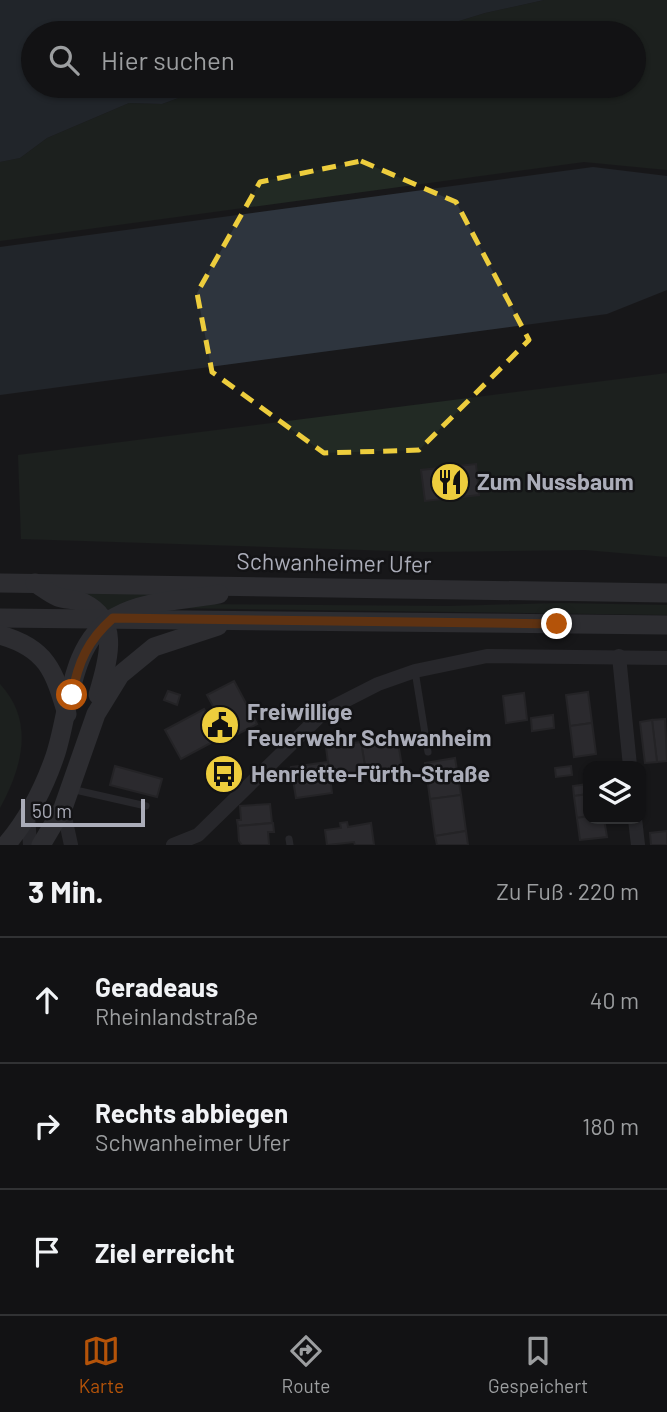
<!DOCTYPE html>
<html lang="de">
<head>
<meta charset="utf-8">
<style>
  :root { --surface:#121214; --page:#1f2022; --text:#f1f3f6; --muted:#9c9ea0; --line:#313234; --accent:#b45309 }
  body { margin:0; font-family:Barlow,sans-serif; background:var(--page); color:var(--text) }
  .controls { position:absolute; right:21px; bottom:21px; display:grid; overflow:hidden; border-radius:14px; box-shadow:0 2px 5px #0004 }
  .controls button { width:63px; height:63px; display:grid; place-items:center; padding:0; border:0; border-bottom:2px solid var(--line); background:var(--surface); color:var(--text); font:35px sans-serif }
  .scale { position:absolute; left:21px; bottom:18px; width:124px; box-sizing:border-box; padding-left:7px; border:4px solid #abadb9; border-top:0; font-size:19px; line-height:24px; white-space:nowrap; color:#abadb9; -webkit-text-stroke:5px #131315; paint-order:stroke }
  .stop { position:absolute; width:21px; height:21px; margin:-16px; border:5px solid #b45309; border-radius:50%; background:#fff }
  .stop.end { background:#b45309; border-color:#fff; box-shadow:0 2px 7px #0008 }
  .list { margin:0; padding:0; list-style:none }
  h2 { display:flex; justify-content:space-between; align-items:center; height:91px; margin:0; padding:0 28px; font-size:30px }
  h2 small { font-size:23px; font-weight:400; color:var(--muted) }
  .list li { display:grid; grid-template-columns:46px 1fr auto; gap:21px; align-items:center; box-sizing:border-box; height:126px; padding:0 28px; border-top:2px solid var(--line) }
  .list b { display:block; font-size:26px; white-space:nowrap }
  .list p { margin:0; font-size:23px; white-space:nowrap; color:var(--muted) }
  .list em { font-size:23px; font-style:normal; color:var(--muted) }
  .icon { flex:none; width:38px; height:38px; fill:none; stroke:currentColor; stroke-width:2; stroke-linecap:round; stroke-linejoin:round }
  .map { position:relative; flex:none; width:667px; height:845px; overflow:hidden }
  .search { position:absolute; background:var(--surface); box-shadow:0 2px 5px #0004; left:21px; right:21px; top:21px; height:77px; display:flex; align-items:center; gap:18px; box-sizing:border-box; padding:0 24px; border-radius:38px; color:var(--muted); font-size:26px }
  .sheet { height:469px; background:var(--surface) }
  nav { display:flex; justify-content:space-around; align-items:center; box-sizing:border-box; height:98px; border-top:2px solid var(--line); background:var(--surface); font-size:19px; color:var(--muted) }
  nav a { display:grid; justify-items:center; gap:4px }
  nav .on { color:var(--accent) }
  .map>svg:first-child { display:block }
</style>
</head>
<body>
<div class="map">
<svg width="667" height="845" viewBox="0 0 667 845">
  <rect width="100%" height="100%" fill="#18181a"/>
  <g fill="#222a24">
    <path d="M544 0H667V170L584 162 0 241V162L20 158 47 138 129 103 162 104 211 86H634V33H420L485 13Z"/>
    <path d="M667 373V557L585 550 425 552 21 539 18 455Z"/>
    <path d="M77 593 164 594 118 609H107Z"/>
    <path d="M558 603 667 605V615L165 608 188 604 450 606Z"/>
    <path d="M0 684C35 722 22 767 0 808Z"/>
  </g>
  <g fill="#2e353e">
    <path d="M0 0H544L485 13 420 33H33V86H211L162 104 129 103 47 138 20 158 0 162Z"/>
    <path d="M593 167 667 176V290L607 314 0 395V247Z"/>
  </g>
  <g fill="#434247" stroke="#333236" stroke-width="2">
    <path d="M476 464 479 495 425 501 421 470Z"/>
    <path d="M234 681 257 724 230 738 207 695Z"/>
    <path d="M168 691 180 695 177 705 164 700Z"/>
    <path d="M588 692 592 723 570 726 566 695Z"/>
    <path d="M524 693 527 720 506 723 503 696Z"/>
    <path d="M204 709 220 738 181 759 165 730Z"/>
    <path d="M553 715 554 728 532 731 531 718Z"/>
    <path d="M665 719 667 761 657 762 652 720Z"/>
    <path d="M652 720 657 762 645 763 640 722Z"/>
    <path d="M592 723 596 754 574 757 570 726Z"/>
    <path d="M397 736 402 767 366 772 361 742Z"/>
    <path d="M361 742 366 772 330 778 326 747Z"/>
    <path d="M455 758 461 795 430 799 425 763Z"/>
    <path d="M328 762 332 793 296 798 291 767Z"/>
    <path d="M115 766 162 779 157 797 110 785Z"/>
    <path d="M571 766 572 775 556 777 555 768Z"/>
    <path d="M588 784V794L574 796 573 786Z"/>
    <path d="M588 794V816L577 818 574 796Z"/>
    <path d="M461 795 466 831 435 836 430 799Z"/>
    <path d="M270 804 272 823 238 826 237 820H241L240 806Z"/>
    <path d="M588 816 604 819 607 837 580 840 577 818Z"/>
    <path d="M347 822 348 827 371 823 374 845H355L354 842 327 845 325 830 341 828 340 823Z"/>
    <path d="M273 823 274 832H268L269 845H242L239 841 238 826Z"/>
    <path d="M466 831 468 845H437L435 836Z"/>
    <path d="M667 831V845H651L650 833Z"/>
  </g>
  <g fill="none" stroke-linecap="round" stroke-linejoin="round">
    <g stroke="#3b3b41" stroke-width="7">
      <path d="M415 671 428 752"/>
      <path d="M71 789 146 806"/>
      <path d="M289 839 290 845"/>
    </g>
    <g stroke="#3b3b41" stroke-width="14">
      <path d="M619 656 630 766"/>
      <path d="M63 808 71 845"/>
      <path d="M28 815 30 845"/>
      <path d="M635 819 638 845"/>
      <path d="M173 845 198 835 325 711 378 684 415 671 487 656 667 658"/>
    </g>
    <g stroke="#47484f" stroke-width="19">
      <path d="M0 583 667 593"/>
      <path d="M35 583C42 587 50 594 58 597 66 600 76 599 84 603 123 622 106 665 98 695"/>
      <path d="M0 618 667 625"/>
      <path d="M0 635C47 648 54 671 67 714"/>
      <path d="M6 845C28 819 44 788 55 756 70 712 69 642 115 617 148 599 184 601 219 594"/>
      <path d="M41 845 63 808 96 714 120 675 154 647 218 626"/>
    </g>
  </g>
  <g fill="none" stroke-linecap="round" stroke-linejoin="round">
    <path stroke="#b45309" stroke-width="9" d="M72 695C78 662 88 640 113 618L557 624"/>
  </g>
  <path d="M0 0H667V845H0ZM361 161 456 202 529 340 419 450 324 453 212 372 197 293 260 182Z" fill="#18181a" fill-opacity=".55" fill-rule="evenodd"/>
  <path fill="none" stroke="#edcd3d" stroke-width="5" stroke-dasharray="14 9" stroke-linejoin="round" d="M361 161 456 202 529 340 419 450 324 453 212 372 197 293 260 182Z"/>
  <defs>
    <symbol id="restaurant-disc" viewBox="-11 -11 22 22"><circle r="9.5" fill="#edcd3d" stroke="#131315"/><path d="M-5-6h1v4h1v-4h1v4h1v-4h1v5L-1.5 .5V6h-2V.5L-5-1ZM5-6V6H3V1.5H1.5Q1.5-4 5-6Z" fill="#111"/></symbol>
    <symbol id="civic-disc" viewBox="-11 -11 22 22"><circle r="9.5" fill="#edcd3d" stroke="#131315"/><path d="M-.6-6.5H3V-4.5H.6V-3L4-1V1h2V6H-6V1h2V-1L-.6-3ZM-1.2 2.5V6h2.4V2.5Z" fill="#111"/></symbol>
    <symbol id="bus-disc" viewBox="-11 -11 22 22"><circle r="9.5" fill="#edcd3d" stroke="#131315"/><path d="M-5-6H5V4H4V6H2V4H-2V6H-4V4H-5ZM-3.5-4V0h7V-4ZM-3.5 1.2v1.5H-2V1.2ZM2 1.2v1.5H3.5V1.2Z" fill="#111"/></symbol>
  </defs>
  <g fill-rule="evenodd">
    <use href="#restaurant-disc" x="428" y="460" width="44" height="44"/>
    <use href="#civic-disc" x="198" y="703" width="44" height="44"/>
    <use href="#bus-disc" x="202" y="752" width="44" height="44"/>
  </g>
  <g text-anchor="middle" stroke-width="5" stroke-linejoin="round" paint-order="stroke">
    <g font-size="23" font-weight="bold" fill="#abadb9" stroke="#131315" text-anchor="start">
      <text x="477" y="490">Zum Nussbaum</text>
      <text x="247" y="720">Freiwillige<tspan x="247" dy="26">Feuerwehr Schwanheim</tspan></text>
      <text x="251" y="782">Henriette-Fürth-Straße</text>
    </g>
    <g font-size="23" fill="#abadb9" stroke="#131315">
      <text transform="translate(334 563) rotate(1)" y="8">Schwanheimer Ufer</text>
    </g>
  </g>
</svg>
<div class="controls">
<button><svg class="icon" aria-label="layers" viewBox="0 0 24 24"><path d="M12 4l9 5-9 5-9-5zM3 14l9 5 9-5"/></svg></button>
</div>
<div class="scale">50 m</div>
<div class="stop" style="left:72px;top:695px"></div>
<div class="stop end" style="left:557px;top:624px"></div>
<div class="search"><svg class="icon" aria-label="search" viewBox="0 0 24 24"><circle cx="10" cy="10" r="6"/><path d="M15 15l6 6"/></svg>Hier suchen</div>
</div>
<section class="sheet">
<h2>3 Min.<small>Zu Fuß · 220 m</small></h2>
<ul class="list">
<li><svg class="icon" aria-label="ahead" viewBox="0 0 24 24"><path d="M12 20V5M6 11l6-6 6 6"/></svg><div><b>Geradeaus</b><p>Rheinlandstraße</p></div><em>40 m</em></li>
<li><svg class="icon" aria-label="right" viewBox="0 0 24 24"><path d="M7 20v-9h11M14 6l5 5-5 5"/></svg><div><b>Rechts abbiegen</b><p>Schwanheimer Ufer</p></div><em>180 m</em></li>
<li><svg class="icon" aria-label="arrive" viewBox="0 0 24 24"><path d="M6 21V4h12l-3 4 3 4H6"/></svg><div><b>Ziel erreicht</b></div></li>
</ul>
</section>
<nav>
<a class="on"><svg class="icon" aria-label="map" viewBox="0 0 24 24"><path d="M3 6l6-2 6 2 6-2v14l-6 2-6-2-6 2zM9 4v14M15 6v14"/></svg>Karte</a>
<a><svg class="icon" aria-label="directions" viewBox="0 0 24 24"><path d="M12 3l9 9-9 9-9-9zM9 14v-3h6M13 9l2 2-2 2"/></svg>Route</a>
<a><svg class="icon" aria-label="saved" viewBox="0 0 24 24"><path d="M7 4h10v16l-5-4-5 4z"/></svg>Gespeichert</a>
</nav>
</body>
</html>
